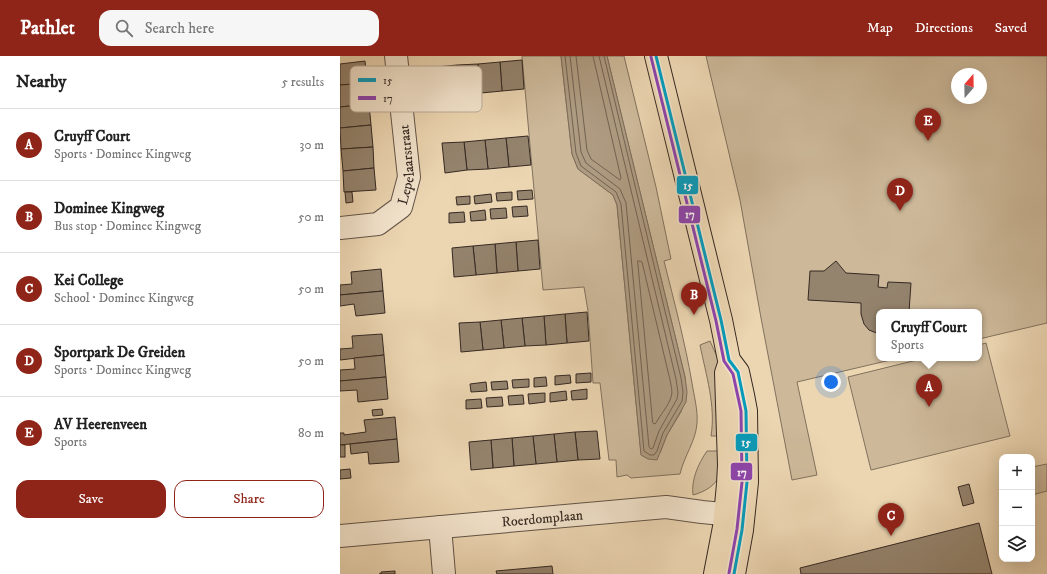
<!DOCTYPE html>
<html lang="en">
<head>
<meta charset="utf-8">
<style>
  :root { --surface:#fff; --page:#f6f6f6; --text:#222; --muted:#767676; --line:#e0e0e0; --accent:#8f2418 }
  body { margin:0; font-family:"IM FELL DW Pica",serif; background:var(--page); color:var(--text) }
  .controls { position:absolute; right:12px; bottom:12px; display:grid; overflow:hidden; border-radius:8px; box-shadow:0 4px 16px #0002 }
  .controls button { width:36px; height:36px; display:grid; place-items:center; padding:0; border:0; border-bottom:1px solid var(--line); background:var(--surface); color:var(--text); font:20px sans-serif }
  .compass { position:absolute; left:611px; top:12px; width:36px; height:36px; border-radius:50%; background:var(--surface); box-shadow:0 4px 16px #0002; rotate:20deg }
  .you { position:absolute; left:491px; top:326px; width:14px; height:14px; margin:-10px; border:3px solid #fff; border-radius:50%; background:#1a73e8; box-shadow:0 0 0 6px #1a73e833 }
  .badge { display:grid; place-items:center; width:26px; height:26px; border-radius:50%; background:var(--accent); color:#fff; font-size:13px; font-weight:700 }
  .pin { position:absolute; translate:-50% -33px; filter:drop-shadow(0 1px 2px #0008) }
  .pin::after { content:''; position:absolute; top:21px; width:14px; height:12px; background:inherit; clip-path:polygon(0 0,100% 0,50% 100%) }
  .popup { position:absolute; left:536px; top:253px; width:106px; height:52px; box-sizing:border-box; display:grid; place-content:center; border-radius:8px; background:var(--surface); filter:drop-shadow(0 1px 3px #0005); font-size:13px; white-space:nowrap; color:var(--muted) }
  .popup b { font-size:15px; color:var(--text) }
  .popup::after { content:''; position:absolute; left:50%; top:100%; margin-left:-8px; border:8px solid transparent; border-top-color:var(--surface) }
  .list { margin:0; padding:0; list-style:none }
  h2 { display:flex; justify-content:space-between; align-items:center; height:52px; margin:0; padding:0 16px; font-size:17px }
  h2 small { font-size:13px; font-weight:400; color:var(--muted) }
  .list li { display:grid; grid-template-columns:26px 1fr auto; gap:12px; align-items:center; box-sizing:border-box; height:72px; padding:0 16px; border-top:1px solid var(--line) }
  .list b { display:block; font-size:15px; white-space:nowrap }
  .list p { margin:0; font-size:13px; white-space:nowrap; color:var(--muted) }
  .list em { font-size:13px; font-style:normal; color:var(--muted) }
  .actions { display:flex; gap:8px; padding:12px 16px }
  .actions a { flex:1; padding:9px 0; border:1px solid var(--accent); border-radius:12px; text-align:center; font-size:14px; color:var(--accent) }
  .actions .main { background:var(--accent); color:#fff }
  .icon { flex:none; width:22px; height:22px; fill:none; stroke:currentColor; stroke-width:2; stroke-linecap:round; stroke-linejoin:round }
  .map { position:relative; flex:none; width:707px; height:518px; overflow:hidden }
  header { display:flex; align-items:center; gap:24px; box-sizing:border-box; height:56px; padding:0 20px; background:var(--accent); color:#fff }
  header strong { font-size:19px }
  nav { display:flex; gap:22px; margin-inline-start:auto; font-size:14px }
  .search { width:280px; height:36px; background:var(--page); display:flex; align-items:center; gap:10px; box-sizing:border-box; padding:0 14px; border-radius:12px; color:var(--muted); font-size:15px }
  main { display:flex }
  aside { flex:1; background:var(--surface) }
  .map>svg:first-child { display:block }
</style>
</head>
<body>
<header>
<strong>Pathlet</strong>
<div class="search"><svg class="icon" aria-label="search" viewBox="0 0 24 24"><circle cx="10" cy="10" r="6"/><path d="M15 15l6 6"/></svg>Search here</div>
<nav><a>Map</a><a>Directions</a><a>Saved</a></nav>
</header>
<main>
<aside>
<h2>Nearby<small>5 results</small></h2>
<ul class="list">
<li><span class="badge">A</span><div><b>Cruyff Court</b><p>Sports · Dominee Kingweg</p></div><em>30 m</em></li>
<li><span class="badge">B</span><div><b>Dominee Kingweg</b><p>Bus stop · Dominee Kingweg</p></div><em>50 m</em></li>
<li><span class="badge">C</span><div><b>Kei College</b><p>School · Dominee Kingweg</p></div><em>50 m</em></li>
<li><span class="badge">D</span><div><b>Sportpark De Greiden</b><p>Sports · Dominee Kingweg</p></div><em>50 m</em></li>
<li><span class="badge">E</span><div><b>AV Heerenveen</b><p>Sports</p></div><em>80 m</em></li>
</ul>
<div class="actions"><a class="main">Save</a><a>Share</a></div>
</aside>
<div class="map">
<svg width="707" height="518" viewBox="0 0 707 518">
  <rect width="100%" height="100%" fill="#ecd6b2"/>
  <filter id="stains"><feTurbulence type="fractalNoise" baseFrequency=".005" numOctaves="4"/><feColorMatrix values="0 0 0 0 .2 0 0 0 0 .09 0 0 0 0 .02 0 0 0 .5 -.17"/></filter>
  <radialGradient id="worn" r=".72"><stop offset=".6" stop-color="#630" stop-opacity="0"/><stop offset="1" stop-color="#630" stop-opacity=".3"/></radialGradient>
  <g fill="#cdb99a" stroke="#81715e" fill-rule="evenodd">
    <path d="M182 0H221L232 98 238 113 273 139 277 149 301 398 320 397 327 379 341 356 346 341 345 321 267 0H284L316 131 331 203 324 205C334 245 345 286 352 327 354 340 358 354 357 367 356 385 344 400 340 418L291 422 287 419 277 421 276 404H269L260 327H253L248 255 244 231 203 234Z"/>
    <path d="M366 0H707V267L639 283V256H539V302H559L457 326 477 419 452 424 421 262 400 144ZM617 18H641V42H617Z"/>
    <path d="M370 285 378 303 380 311 382 380H371C376 350 366 319 360 289Z"/>
    <path d="M646 287 670 380 531 414 508 321 585 302H639V289Z"/>
    <path d="M367 395H383C382 402 383 411 380 418 376 430 364 436 353 439 351 424 358 408 367 395Z"/>
    <path d="M707 408V435L692 439V411Z"/>
  </g>
  <path fill="#ae9b81" stroke="#7e6d5b" d="M221 0H267L345 321 347 336 346 346 327 379 317 404 308 403 301 399 277 149 273 139 238 113 232 98Z"/>
  <g fill="none" stroke-linecap="round" stroke-linejoin="round">
    <g stroke="#726252" stroke-width="1">
      <path d="M225 0 236 97 241 110 276 136 281 148 304 395 310 399H314L317 395 323 377 342 345 343 336 341 322 264 0"/>
      <path d="M230 0 241 96 246 107 280 133 286 147 309 391 311 393 313 392 319 375 337 343 338 337 336 323 259 0"/>
      <path d="M236 0 247 94 251 103 280 124 281 122 253 0"/>
      <path d="M298 205H300L302 206 330 324C331 329 333 336 331 341 329 349 320 359 316 367L315 368 313 367Z"/>
    </g>
  </g>
  <g fill="#94836d" stroke="#352923">
    <path d="M182 4 184 33 162 35 160 6Z"/>
    <path d="M25 5 27 27 0 29V8Z"/>
    <path d="M160 6 162 35 141 37 138 8Z"/>
    <path d="M138 8 141 37 120 38 117 9Z"/>
    <path d="M117 9 120 38 98 41 96 11Z"/>
    <path d="M27 27 29 48 0 51V29Z"/>
    <path d="M29 48 31 69 0 72V51Z"/>
    <path d="M31 69 33 91 1 93 0 72Z"/>
    <path d="M188 80 191 109 169 111 166 82Z"/>
    <path d="M166 82 169 111 148 113 145 84Z"/>
    <path d="M145 84 148 113 127 114 124 86Z"/>
    <path d="M124 86 127 114 105 117 102 87Z"/>
    <path d="M33 91 34 112 3 115 1 93Z"/>
    <path d="M34 112 36 134 4 136 3 115Z"/>
    <path d="M192 134 193 143 178 144 177 135Z"/>
    <path d="M5 136H12L13 146 6 147Z"/>
    <path d="M172 136V144L157 145 156 137Z"/>
    <path d="M151 138 152 146 135 148 134 140Z"/>
    <path d="M130 140V148L117 149 116 141Z"/>
    <path d="M187 150 188 160 173 161 172 151Z"/>
    <path d="M166 152 167 162 151 163 150 153Z"/>
    <path d="M145 154 146 164 131 165 130 156Z"/>
    <path d="M124 156 125 166 109 167V157Z"/>
    <path d="M198 184 200 213 178 215 176 186Z"/>
    <path d="M176 186 178 215 157 217 155 188Z"/>
    <path d="M155 188 157 217 136 219 133 190Z"/>
    <path d="M133 190 136 219 114 221 112 192Z"/>
    <path d="M496 205 506 217 539 219 538 231 547 232 548 226 571 227 569 256H539V278L529 274 524 268 521 258V247L468 244 470 215H484Z"/>
    <path d="M41 213 43 235 0 239V229L12 228 11 216Z"/>
    <path d="M43 235 45 257 16 260 14 248 0 250V239Z"/>
    <path d="M247 256 249 285 227 287 225 258Z"/>
    <path d="M225 258 227 287 206 289 204 260Z"/>
    <path d="M204 260 206 289 185 290 182 262Z"/>
    <path d="M182 262 185 290 164 292 161 264Z"/>
    <path d="M161 264 164 292 143 294 140 266Z"/>
    <path d="M140 266 143 294 121 296 119 267Z"/>
    <path d="M42 278 44 299 0 304V293L13 292 12 280Z"/>
    <path d="M44 299 46 321 0 325V314L15 313 14 302Z"/>
    <path d="M251 317V326L236 327V318Z"/>
    <path d="M230 319 231 327 215 329V320Z"/>
    <path d="M46 321 48 343 18 346 17 334 0 335V325Z"/>
    <path d="M206 321 207 330 194 331V322Z"/>
    <path d="M189 323V331L173 332 172 324Z"/>
    <path d="M167 325 168 333 152 334 151 326Z"/>
    <path d="M146 326 147 335 131 336 130 328Z"/>
    <path d="M247 333V343L232 344 231 335Z"/>
    <path d="M226 335 227 344 210 346V337Z"/>
    <path d="M205 337V346L189 348 188 338Z"/>
    <path d="M183 339 184 348 169 349 168 340Z"/>
    <path d="M162 341 163 350 147 351 146 342Z"/>
    <path d="M141 343 142 352 126 353V344Z"/>
    <path d="M42 353 43 359 33 360 32 354Z"/>
    <path d="M55 361 57 383 0 389V377H4V379L26 376 24 364Z"/>
    <path d="M257 375 260 403 238 404 235 376Z"/>
    <path d="M235 376 238 404 217 406 214 378Z"/>
    <path d="M214 378 217 406 196 408 193 380Z"/>
    <path d="M193 380 196 408 174 410 172 382Z"/>
    <path d="M172 382 174 410 153 412 151 384Z"/>
    <path d="M57 383 59 406 29 408 28 396 11 398 10 388Z"/>
    <path d="M151 384 153 412 131 414 129 386Z"/>
    <rect x="0" y="389" width="5" height="12"/>
    <path d="M10 413 11 422 0 423V414Z"/>
    <path d="M629 428 634 447 623 450 618 431Z"/>
    <path d="M639 467 652 518H461L460 512Z"/>
    <path d="M212 510 213 518H157L156 515Z"/>
    <path d="M55 515V518H39H41V516Z"/>
  </g>
  <g fill="none" stroke-linecap="round" stroke-linejoin="round">
    <defs>
      <g id="minor">
        <path id="s1" d="M0 172 38 168 61 151 69 121 56 0"/>
        <path d="M100 471 104 518"/>
        <path id="s2" d="M0 480 326 451 362 456 403 460"/>
      </g>
      <g id="major">
        <path d="M316 0 381 264 389 304 398 316 403 339 406 355 407 426 402 474 394 518"/>
        <path d="M375 518 384 471 388 428 389 409 386 317 389 308"/>
      </g>
    </defs>
    <use href="#minor" stroke="#635447" stroke-width="24"/>
    <use href="#major" stroke="#352923" stroke-width="24"/>
    <use href="#minor" stroke="#f3e4cd" stroke-width="22"/>
    <use href="#major" stroke="#ecd6b2" stroke-width="22"/>
    <defs>
      <path id="bus-1" d="M316 0 381 264 389 304 398 316 406 355 407 426 402 474 394 518"/>
      <path id="bus-2" d="M311 1 376 265 384 305 393 318 401 355 402 426 397 473 389 517"/>
    </defs>
    <use href="#bus-1" stroke="#f3e4cd" stroke-width="6"/>
    <use href="#bus-2" stroke="#f3e4cd" stroke-width="6"/>
    <use href="#bus-1" stroke="#059cbd" stroke-width="3"/>
    <use href="#bus-2" stroke="#8e44ad" stroke-width="3"/>
  </g>
  <g text-anchor="middle" stroke-width="4" stroke-linejoin="round" paint-order="stroke">
    <g font-size="14" fill="#352923" stroke="#f3e4cd">
      <text dy="5" stroke="none"><textPath href="#s1" startOffset="110">Lepelaarstraat</textPath></text>
      <text dy="5" stroke="none"><textPath href="#s2" startOffset="203">Roerdomplaan</textPath></text>
    </g>
  </g>
  <rect x="10" y="10" width="132" height="46" rx="6" fill="#f3e4cd" stroke="#baac9a" stroke-width="1"/>
  <rect x="18" y="22" width="18" height="4" fill="#059cbd"/>
  <rect x="18" y="40" width="18" height="4" fill="#8e44ad"/>
  <g font-size="11" fill="#352923">
    <text x="43" y="28">15</text>
    <text x="43" y="46">17</text>
  </g>
  <g stroke="#f3e4cd" stroke-width="1.5">
    <rect x="336" y="119" width="23" height="20" rx="4" fill="#059cbd"/>
    <rect x="338" y="149" width="23" height="19" rx="4" fill="#8e44ad"/>
    <rect x="395" y="377" width="23" height="19" rx="4" fill="#059cbd"/>
    <rect x="390" y="406" width="23" height="19" rx="4" fill="#8e44ad"/>
  </g>
  <g font-size="11" text-anchor="middle" font-weight="bold" fill="#fff">
    <text x="348" y="133">15</text>
    <text x="350" y="162">17</text>
    <text x="406" y="390">15</text>
    <text x="402" y="420">17</text>
  </g>
  <rect width="100%" height="100%" filter="url(#stains)"/>
  <rect width="100%" height="100%" fill="url(#worn)"/>
</svg>
<div class="controls">
<button>+</button>
<button>−</button>
<button><svg class="icon" aria-label="layers" viewBox="0 0 24 24"><path d="M12 4l9 5-9 5-9-5zM3 14l9 5 9-5"/></svg></button>
</div>
<svg class="compass" viewBox="-18 -18 36 36"><path d="M0-13l5 13h-10z" fill="#e53935"/><path d="M0 13l5-13h-10z" fill="#767676"/></svg>
<div class="you"></div>
<div class="pin badge" style="left:589px;top:351px">A</div>
<div class="popup"><b>Cruyff Court</b>Sports</div>
<div class="pin badge" style="left:354px;top:259px">B</div>
<div class="pin badge" style="left:551px;top:480px">C</div>
<div class="pin badge" style="left:560px;top:155px">D</div>
<div class="pin badge" style="left:588px;top:85px">E</div>
</div>
</main>
</body>
</html>
